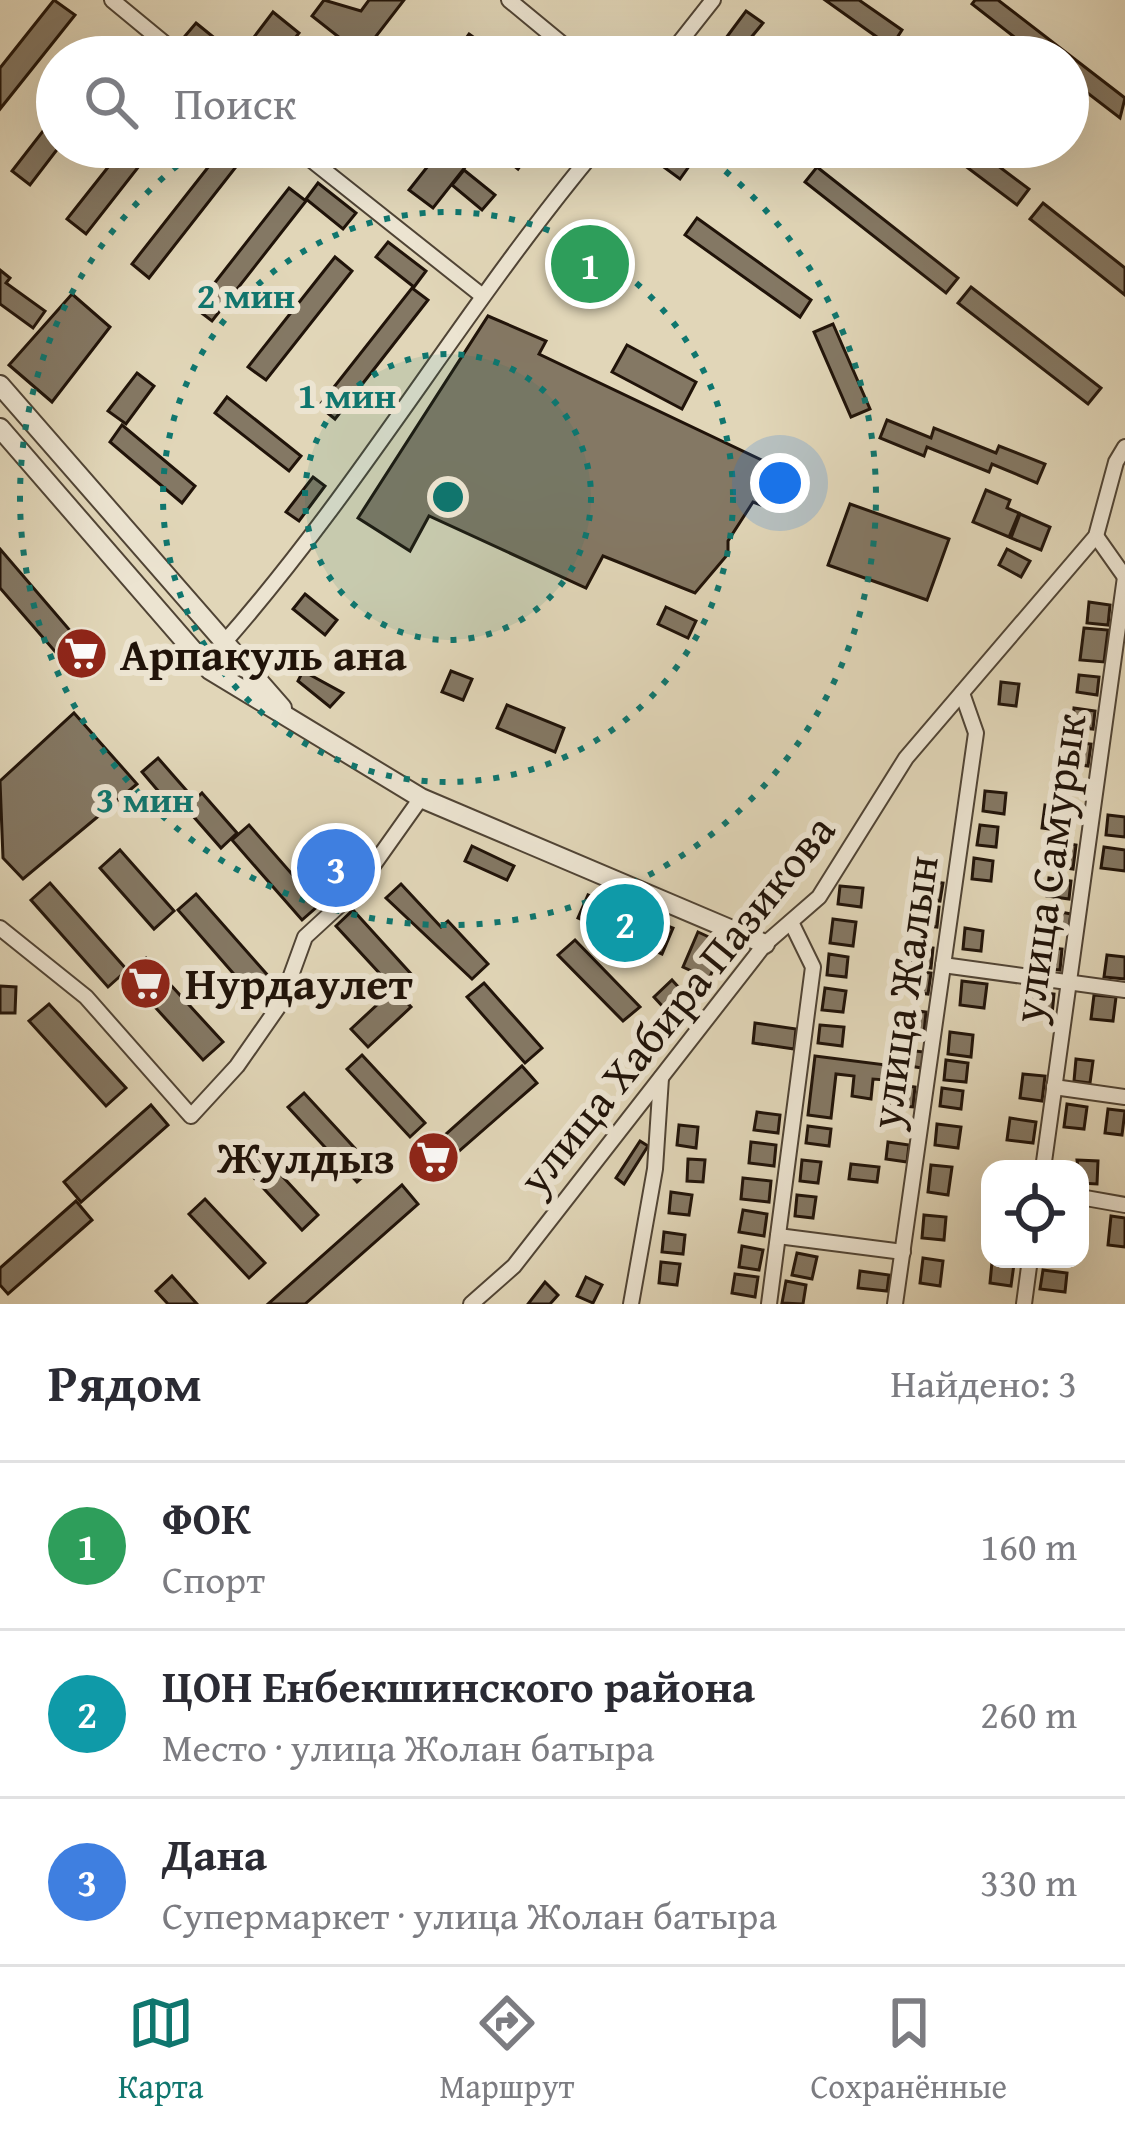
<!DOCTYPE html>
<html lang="ru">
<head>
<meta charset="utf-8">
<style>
  :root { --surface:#fff; --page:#f2f2f3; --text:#2b2b33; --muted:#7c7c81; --line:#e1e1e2; --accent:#0f766e }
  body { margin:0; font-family:"Gentium Book Plus",serif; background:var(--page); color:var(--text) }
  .controls { position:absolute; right:36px; bottom:36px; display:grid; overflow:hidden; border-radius:24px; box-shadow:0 12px 48px #0002 }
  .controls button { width:108px; height:108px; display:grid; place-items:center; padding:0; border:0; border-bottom:3px solid var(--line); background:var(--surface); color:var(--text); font:60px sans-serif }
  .you { position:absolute; left:780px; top:483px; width:42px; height:42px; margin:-30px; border:9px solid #fff; border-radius:50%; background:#1a73e8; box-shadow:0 0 0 18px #1a73e833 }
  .badge { display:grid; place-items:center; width:78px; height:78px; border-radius:50%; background:var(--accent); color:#fff; font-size:39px; font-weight:700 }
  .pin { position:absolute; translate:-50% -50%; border:6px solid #fff; box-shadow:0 3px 12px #0006 }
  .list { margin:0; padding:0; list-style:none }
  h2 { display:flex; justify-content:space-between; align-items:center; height:156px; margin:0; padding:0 48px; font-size:51px }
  h2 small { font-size:39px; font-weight:400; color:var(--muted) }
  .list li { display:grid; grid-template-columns:78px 1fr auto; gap:36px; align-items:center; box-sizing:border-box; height:168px; padding:0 48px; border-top:3px solid var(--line) }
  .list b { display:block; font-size:45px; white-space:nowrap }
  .list p { margin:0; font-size:39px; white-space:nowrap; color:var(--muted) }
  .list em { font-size:39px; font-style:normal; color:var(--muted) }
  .icon { flex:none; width:66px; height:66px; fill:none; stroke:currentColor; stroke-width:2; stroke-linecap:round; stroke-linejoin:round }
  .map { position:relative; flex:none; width:1125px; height:1304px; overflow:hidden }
  .search { position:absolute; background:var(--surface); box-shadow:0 12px 48px #0002; left:36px; right:36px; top:36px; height:132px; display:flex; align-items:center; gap:30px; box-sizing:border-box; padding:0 42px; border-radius:66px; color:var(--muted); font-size:45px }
  .sheet { height:660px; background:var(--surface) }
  nav { display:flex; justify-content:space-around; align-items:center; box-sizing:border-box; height:168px; border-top:3px solid var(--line); background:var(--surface); font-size:33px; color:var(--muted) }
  nav a { display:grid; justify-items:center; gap:6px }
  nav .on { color:var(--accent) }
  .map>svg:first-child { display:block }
</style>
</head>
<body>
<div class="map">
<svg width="1125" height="1304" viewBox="0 0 1125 1304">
  <rect width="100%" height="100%" fill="#e1d6b8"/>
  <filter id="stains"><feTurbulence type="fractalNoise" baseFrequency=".00167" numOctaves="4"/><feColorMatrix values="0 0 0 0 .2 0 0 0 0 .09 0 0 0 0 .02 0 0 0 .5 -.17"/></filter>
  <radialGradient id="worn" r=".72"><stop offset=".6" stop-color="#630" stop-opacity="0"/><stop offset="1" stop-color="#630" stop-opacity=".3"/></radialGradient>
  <g fill="#847864" stroke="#201309" stroke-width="3">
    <path d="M54 0 75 15 0 109V68Z"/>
    <path d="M324 0 361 11 369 0H404L360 57H325L340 38 312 16Z"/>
    <path d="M825 0H859L902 30 891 47Z"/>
    <path d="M975 0H998L1125 98 1120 118 1068 78V57H1040L972 4Z"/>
    <path d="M746 11 763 23 735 57 720 46Z"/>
    <path d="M273 12 299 33 280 57 251 41Z"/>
    <path d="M196 23 217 40 206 53 185 36Z"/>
    <path d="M469 34 501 57H464L456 52Z"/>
    <path d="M57 113 59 147 30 185 12 171Z"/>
    <path d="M124 147H154L86 234 67 219Z"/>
    <path d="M224 147 246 154 149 278 132 264Z"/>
    <path d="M443 147H481L433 208 409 190Z"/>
    <path d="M496 147H524L530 152 518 169 494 150Z"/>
    <path d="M652 147H686L697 155 680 179 646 154Z"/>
    <path d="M940 147H973L1029 189 1017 205Z"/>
    <path d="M817 167 958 278 946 293 805 182Z"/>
    <path d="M464 170 495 195 482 210 452 185Z"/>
    <path d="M318 183 356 213 343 229 306 199Z"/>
    <path d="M289 188 306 201 212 321 195 308Z"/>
    <path d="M1043 203 1125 268V295L1030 219Z"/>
    <path d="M697 218 811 300 800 317 685 235Z"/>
    <path d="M591 225 628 253 589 304 552 275Z"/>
    <path d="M388 242 426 271 414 287 376 257Z"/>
    <path d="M335 257 352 271 266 380 248 367Z"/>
    <path d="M0 270 10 278 6 283 45 311 33 328 0 304Z"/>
    <path d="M971 287 1101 388 1088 404 958 303Z"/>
    <path d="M412 288 428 300 335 419 319 406Z"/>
    <path d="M72 294 110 327 52 402 9 365Z"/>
    <path d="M488 316 546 341 539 354 791 474 784 487 777 484 766 507 753 502 728 541V554L695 593 603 556 586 588 429 516 410 551 358 518Z"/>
    <path d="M833 324 870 409 851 417 814 332Z"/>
    <path d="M627 345 696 382 682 409 612 372Z"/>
    <path d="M137 373 154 386 126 424 108 411Z"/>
    <path d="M227 397 301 456 289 471 215 413Z"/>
    <path d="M887 420 931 438 934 428 996 453 999 446 1045 464 1037 483 992 464 989 472 927 447 924 456 880 438Z"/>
    <path d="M122 425 195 486 182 503 110 442Z"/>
    <path d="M313 477 325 486 299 521 286 512Z"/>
    <path d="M986 490 1010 500 1007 508 1019 513 1009 537 973 522Z"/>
    <path d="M850 504 949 539 927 600 828 565Z"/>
    <path d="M1020 514 1050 527 1041 550 1011 538Z"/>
    <path d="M0 549 97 662 78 678 0 588Z"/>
    <path d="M1007 549 1030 561 1021 577 999 565Z"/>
    <path d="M305 594 337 620 325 635 293 609Z"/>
    <path d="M1089 602 1110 605 1108 625 1087 623Z"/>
    <path d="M666 607 696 621 688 638 658 624Z"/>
    <path d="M1084 628 1108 630 1104 662 1080 660Z"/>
    <path d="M303 671 343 693 330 707 298 681Z"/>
    <path d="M451 671 472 679 463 700 442 692Z"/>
    <path d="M1079 675 1099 677 1097 695 1077 692Z"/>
    <path d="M1001 682 1019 684 1016 706 999 704Z"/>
    <path d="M507 705 564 728 555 752 497 728Z"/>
    <path d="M1074 708 1095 711 1093 729 1072 727Z"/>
    <path d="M74 713 137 784 23 879 3 858 0 781Z"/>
    <path d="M1070 742 1091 744 1088 766 1067 763Z"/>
    <path d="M158 758 193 798 177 813 142 772Z"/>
    <path d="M985 791 1006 793 1004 814 983 811Z"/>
    <path d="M202 793 237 833 221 848 186 808Z"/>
    <path d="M1045 805 1067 808 1064 831 1042 828Z"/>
    <path d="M1108 815 1125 817V837L1106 835Z"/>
    <path d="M249 825 319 905 302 920 232 840Z"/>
    <path d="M980 825 998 827 996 847 977 845Z"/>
    <path d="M1055 842 1076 845 1073 869 1052 866Z"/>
    <path d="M472 846 514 866 507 880 465 861Z"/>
    <path d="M1104 847 1125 850V871L1101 868Z"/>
    <path d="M120 850 174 911 154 929 100 868Z"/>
    <path d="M974 858 993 861 991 881 972 879Z"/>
    <path d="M1049 878 1071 881 1069 899 1047 896Z"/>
    <path d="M918 880 943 883 940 901 916 898Z"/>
    <path d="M50 883 127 970 108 987 31 900Z"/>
    <path d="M401 884 441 927 448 921 488 964 472 979 386 898Z"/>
    <path d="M840 886 863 888 861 907 838 904Z"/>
    <path d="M196 894 271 979 253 996 178 910Z"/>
    <path d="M588 895 673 928 662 954 578 918Z"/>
    <path d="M920 905 939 907 937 927 918 925Z"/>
    <path d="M353 910 412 975 395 990 411 1007 368 1047 351 1029 394 989 336 926Z"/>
    <path d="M1050 910 1071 914 1068 932 1047 929Z"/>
    <path d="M833 919 856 922 853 946 830 943Z"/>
    <path d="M965 928 983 931 981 951 963 949Z"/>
    <path d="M698 932 724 944 709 979 683 967Z"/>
    <path d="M575 940 640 1007 623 1021 558 955Z"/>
    <path d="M915 945 933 948 931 968 912 966Z"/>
    <path d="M1043 947 1062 949 1060 970 1040 968Z"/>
    <path d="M829 954 848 957 846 977 827 975Z"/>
    <path d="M1107 955 1125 957V979L1104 977Z"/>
    <path d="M146 958 223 1042 203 1060 126 975Z"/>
    <path d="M904 970 931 973 928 994 901 991Z"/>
    <path d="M672 980 693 1003 675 1020 654 997Z"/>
    <path d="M962 981 987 984 984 1008 960 1005Z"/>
    <path d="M484 983 542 1048 525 1063 467 997Z"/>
    <path d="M0 986 16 987 15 1013H0Z"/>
    <path d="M825 988 846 991 843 1012 822 1010Z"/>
    <path d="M1030 991 1054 994 1052 1015 1027 1012Z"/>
    <path d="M1094 995 1116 997 1113 1021 1091 1019Z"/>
    <path d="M49 1004 126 1088 106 1106 29 1021Z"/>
    <path d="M903 1009 926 1012 924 1033 900 1030Z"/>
    <path d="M755 1023 796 1029 794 1049 753 1043Z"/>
    <path d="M820 1025 844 1027 842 1046 818 1043Z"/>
    <path d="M950 1032 973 1035 971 1057 948 1054Z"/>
    <path d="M898 1049 924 1052 922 1068 896 1064Z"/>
    <path d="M362 1055 425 1123 410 1137 347 1069Z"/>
    <path d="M815 1056 886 1065 885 1080 873 1079 871 1099 852 1096 854 1076 836 1074 831 1118 808 1115Z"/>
    <path d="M1076 1059 1093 1061 1090 1083 1074 1081Z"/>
    <path d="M946 1060 968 1063 966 1082 944 1080Z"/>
    <path d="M522 1066 537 1083 449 1160 435 1144Z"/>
    <path d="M1023 1074 1045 1076 1042 1101 1020 1098Z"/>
    <path d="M893 1084 915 1087 913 1107 890 1105Z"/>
    <path d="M942 1088 963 1091 961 1109 940 1106Z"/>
    <path d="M304 1093 373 1168 357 1182 288 1107Z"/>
    <path d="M1067 1104 1087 1107 1084 1129 1064 1127Z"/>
    <path d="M151 1105 168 1125 81 1202 64 1182Z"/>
    <path d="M1108 1109 1125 1111 1122 1135 1105 1133Z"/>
    <path d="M757 1112 780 1115 778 1133 754 1130Z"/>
    <path d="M1010 1118 1036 1122 1033 1143 1007 1140Z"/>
    <path d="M937 1124 961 1127 958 1148 935 1145Z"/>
    <path d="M679 1125 698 1127 696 1148 677 1145Z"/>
    <path d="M808 1126 831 1129 829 1146 806 1143Z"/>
    <path d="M640 1141 648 1146 624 1184 616 1178Z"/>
    <path d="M751 1142 776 1145 774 1166 749 1163Z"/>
    <path d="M888 1142 909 1145 907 1162 886 1159Z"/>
    <path d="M259 1151 318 1215 302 1230 243 1166Z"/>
    <path d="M688 1159 705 1160 703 1182 687 1181Z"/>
    <path d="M802 1160 821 1162 818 1183 800 1181Z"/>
    <path d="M1077 1160 1098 1161 1097 1184 1080 1183Z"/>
    <path d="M851 1164 879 1167 877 1182 849 1179Z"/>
    <path d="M931 1165 952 1167 948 1195 928 1192Z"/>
    <path d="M743 1178 771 1181 769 1202 741 1199Z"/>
    <path d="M402 1185 418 1204 305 1304H268Z"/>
    <path d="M671 1192 692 1195 689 1215 669 1213Z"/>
    <path d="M797 1195 816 1197 813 1218 795 1216Z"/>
    <path d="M205 1199 265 1263 249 1278 189 1214Z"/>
    <path d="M76 1201 92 1220 8 1294 0 1285V1268Z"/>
    <path d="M743 1210 767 1214 764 1236 739 1232Z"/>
    <path d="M924 1215 946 1217 944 1240 922 1238Z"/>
    <path d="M1111 1216 1125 1218V1247L1108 1245Z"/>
    <path d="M664 1232 685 1235 683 1254 662 1252Z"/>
    <path d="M742 1246 763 1250 759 1270 739 1267Z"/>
    <path d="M797 1253 817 1257 812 1279 792 1275Z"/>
    <path d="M923 1258 943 1261 940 1286 920 1283Z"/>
    <path d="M661 1262 680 1264 677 1285 659 1283Z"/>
    <path d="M992 1262 1014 1264 1011 1286 990 1283Z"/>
    <path d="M1043 1270 1067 1273 1065 1292 1040 1289Z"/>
    <path d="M860 1271 889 1275 887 1291 858 1288Z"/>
    <path d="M735 1274 758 1277 755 1297 732 1293Z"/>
    <path d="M172 1276 197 1304H168L156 1291Z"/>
    <path d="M586 1277 602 1285 593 1303 577 1296Z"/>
    <path d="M786 1281 806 1285 803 1304 782 1303Z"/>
    <path d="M545 1282 558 1295 550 1304H528Z"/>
  </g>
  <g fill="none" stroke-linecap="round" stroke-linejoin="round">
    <defs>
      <g id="minor">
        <path d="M112 0 181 57"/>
        <path d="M509 0 578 57"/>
        <path d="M668 57 713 0"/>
        <path d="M295 147 480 294"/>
        <path d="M1096 536 1125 577"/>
        <path d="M222 645C360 489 464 307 598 147"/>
        <path d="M0 928 86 997 191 1116 237 1066 281 1003 305 937 355 891 421 798"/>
        <path d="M943 965 1125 990"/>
        <path d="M1054 1087 1125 1097"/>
        <path d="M1043 1169 1125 577"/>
        <path d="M1080 1197 1125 1205"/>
        <path d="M778 1236 903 1252"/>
        <path d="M471 1304 514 1266 765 944 819 897 906 758 1096 536 1116 462 1125 447"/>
        <path d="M631 1304 655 1169 661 1078"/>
        <path d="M769 1304 813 967 791 922"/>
        <path d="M895 1304 976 733 962 693"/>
        <path d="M1024 1304 1030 1259"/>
      </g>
      <g id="tertiary">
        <path d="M0 385 282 708"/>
        <path d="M0 428 210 670 421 798 765 944"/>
      </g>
    </defs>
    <use href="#minor" stroke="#504435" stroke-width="18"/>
    <use href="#tertiary" stroke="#504435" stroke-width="22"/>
    <use href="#minor" stroke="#ece4d1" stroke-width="14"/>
    <use href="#tertiary" stroke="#ece4d1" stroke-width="18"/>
  </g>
  <circle cx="448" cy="497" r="143" fill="#0f766e" fill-opacity=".12"/>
  <g fill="none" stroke="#0f766e" stroke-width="6" stroke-dasharray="6 12">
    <circle cx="448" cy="497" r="143"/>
    <circle cx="448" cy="497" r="285"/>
    <path d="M697 149A428 428 0 1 1 199 149"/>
  </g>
  <defs>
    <symbol id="supermarket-disc" viewBox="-11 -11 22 22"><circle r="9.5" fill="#8f2418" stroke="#ece4d1"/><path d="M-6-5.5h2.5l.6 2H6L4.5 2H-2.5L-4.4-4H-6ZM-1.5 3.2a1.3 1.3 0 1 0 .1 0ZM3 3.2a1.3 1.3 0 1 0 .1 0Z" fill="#fff"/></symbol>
  </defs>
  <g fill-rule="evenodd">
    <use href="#supermarket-disc" x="52" y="624" width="59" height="59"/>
    <use href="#supermarket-disc" x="116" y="954" width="59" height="59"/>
    <use href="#supermarket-disc" x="404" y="1128" width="59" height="59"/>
  </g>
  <g text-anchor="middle" stroke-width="12" stroke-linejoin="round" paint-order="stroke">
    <g font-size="45" font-weight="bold" fill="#201309" stroke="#ece4d1" text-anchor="start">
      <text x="120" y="670">Арпакуль ана</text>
      <text x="185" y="999">Нурдаулет</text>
      <text x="395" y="1173" text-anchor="end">Жулдыз</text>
    </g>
    <g font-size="45" fill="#201309" stroke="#ece4d1">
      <text transform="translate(1048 868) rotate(-82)" y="16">улица Самурык</text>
      <text transform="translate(903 992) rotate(-82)" y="16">улица Жалын</text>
      <text transform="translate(676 1004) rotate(-51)" y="16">улица Хабира Пазикова</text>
    </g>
  </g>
  <circle cx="448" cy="497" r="18" fill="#0f766e" stroke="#ece4d1" stroke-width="6"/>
  <g font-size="36" text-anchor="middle" font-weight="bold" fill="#0f766e" stroke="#ece4d1" stroke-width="12" stroke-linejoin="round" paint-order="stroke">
    <text x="246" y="308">2 мин</text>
    <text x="347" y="408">1 мин</text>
    <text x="145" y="812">3 мин</text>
  </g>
  <rect width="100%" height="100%" filter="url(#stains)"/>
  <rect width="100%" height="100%" fill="url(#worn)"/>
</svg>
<div class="controls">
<button><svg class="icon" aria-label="locate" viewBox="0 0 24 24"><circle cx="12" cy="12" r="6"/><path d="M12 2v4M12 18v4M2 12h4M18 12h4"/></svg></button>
</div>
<div class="you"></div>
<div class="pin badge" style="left:590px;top:264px;background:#2e9e5b">1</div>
<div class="pin badge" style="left:625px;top:923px;background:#0f9aa8">2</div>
<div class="pin badge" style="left:336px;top:868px;background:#3f7fe0">3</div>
<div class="search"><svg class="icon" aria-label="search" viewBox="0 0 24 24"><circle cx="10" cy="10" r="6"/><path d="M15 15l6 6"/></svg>Поиск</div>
</div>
<section class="sheet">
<h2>Рядом<small>Найдено: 3</small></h2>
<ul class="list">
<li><span class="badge" style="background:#2e9e5b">1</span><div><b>ФОК</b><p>Спорт</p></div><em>160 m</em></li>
<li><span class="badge" style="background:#0f9aa8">2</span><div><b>ЦОН Енбекшинского района</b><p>Место · улица Жолан батыра</p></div><em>260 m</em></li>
<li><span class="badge" style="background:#3f7fe0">3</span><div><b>Дана</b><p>Супермаркет · улица Жолан батыра</p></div><em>330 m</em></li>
</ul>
</section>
<nav>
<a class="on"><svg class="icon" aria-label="map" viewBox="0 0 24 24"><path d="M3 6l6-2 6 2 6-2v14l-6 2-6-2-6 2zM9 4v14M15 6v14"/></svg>Карта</a>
<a><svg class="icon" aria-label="directions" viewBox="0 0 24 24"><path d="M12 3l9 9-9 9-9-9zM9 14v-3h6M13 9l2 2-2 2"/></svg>Маршрут</a>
<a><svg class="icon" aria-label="saved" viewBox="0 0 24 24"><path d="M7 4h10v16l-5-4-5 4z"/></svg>Сохранённые</a>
</nav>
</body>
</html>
